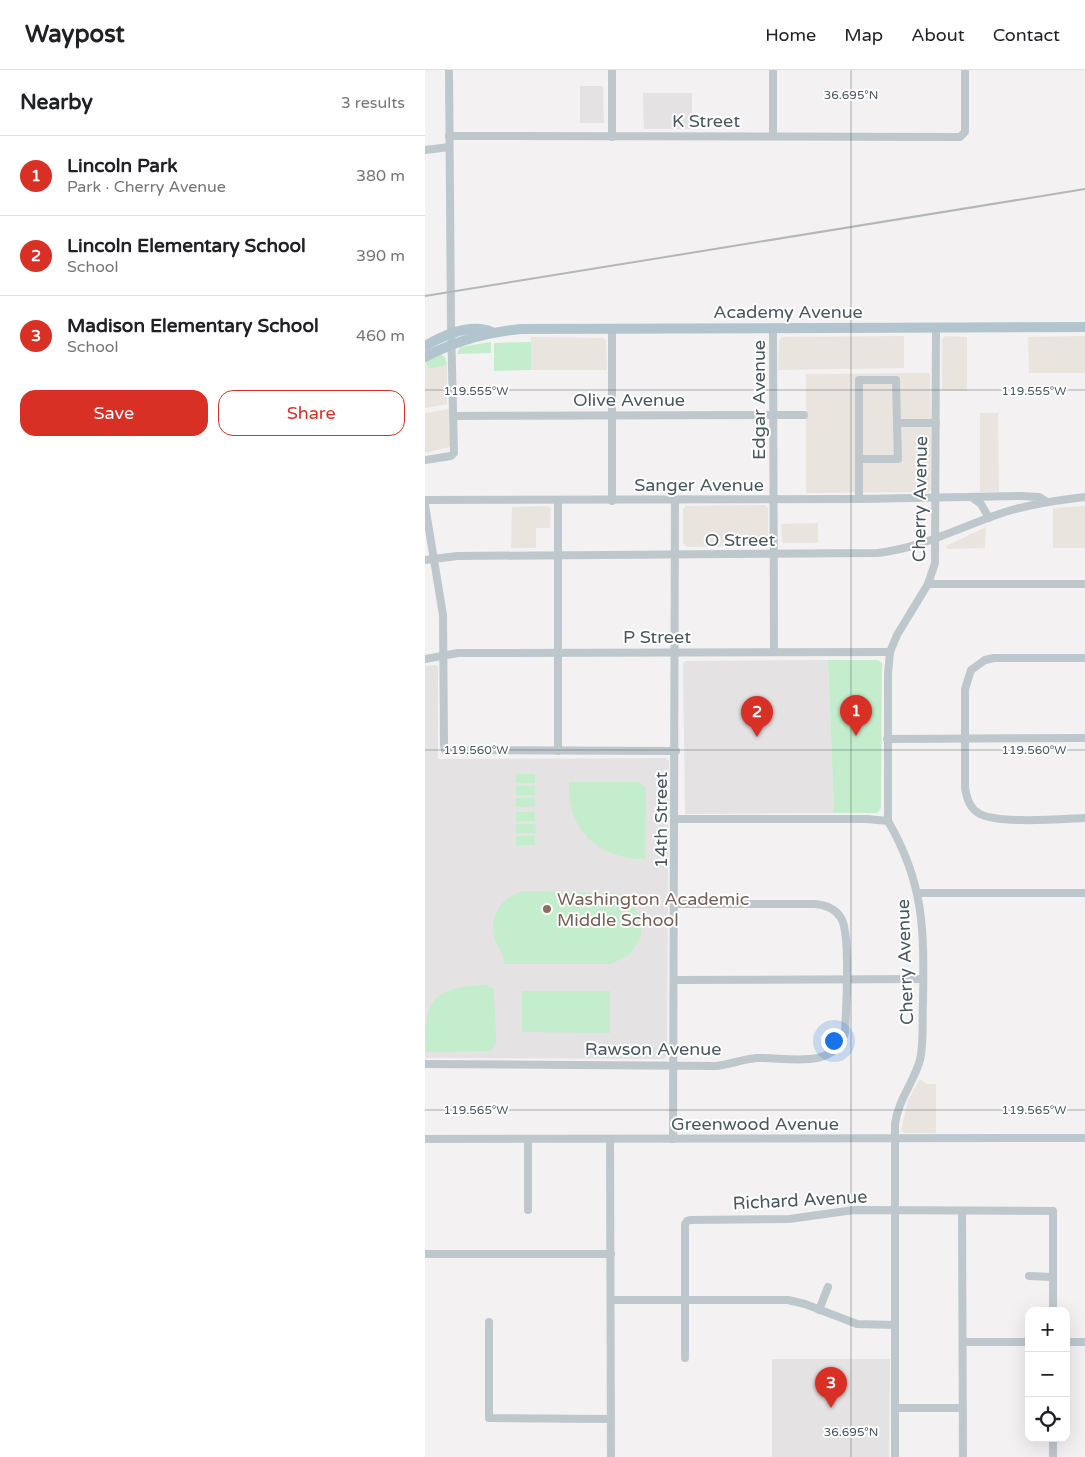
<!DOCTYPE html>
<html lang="en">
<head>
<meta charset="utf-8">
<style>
  :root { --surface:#fff; --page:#f2f2f2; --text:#202124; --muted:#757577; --line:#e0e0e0; --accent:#d93025 }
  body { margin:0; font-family:"Varela Round",sans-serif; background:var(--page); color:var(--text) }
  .controls { position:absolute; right:15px; bottom:15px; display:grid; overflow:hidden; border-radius:10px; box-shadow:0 5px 20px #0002 }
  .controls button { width:45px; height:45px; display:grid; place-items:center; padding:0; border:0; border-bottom:1px solid var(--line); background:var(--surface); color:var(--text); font:25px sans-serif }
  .you { position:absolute; left:408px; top:970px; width:18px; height:18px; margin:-12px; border:4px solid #fff; border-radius:50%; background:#1a73e8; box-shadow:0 0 0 8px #1a73e833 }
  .badge { display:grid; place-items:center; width:32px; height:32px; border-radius:50%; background:var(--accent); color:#fff; font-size:16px; font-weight:700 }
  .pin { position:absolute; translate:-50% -41px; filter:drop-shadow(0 1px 2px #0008) }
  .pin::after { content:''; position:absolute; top:26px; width:18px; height:15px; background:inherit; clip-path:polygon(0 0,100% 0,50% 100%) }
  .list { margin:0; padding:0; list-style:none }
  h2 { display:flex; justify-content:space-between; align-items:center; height:65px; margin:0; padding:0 20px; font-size:21px }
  h2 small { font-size:16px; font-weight:400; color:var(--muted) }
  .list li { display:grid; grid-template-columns:32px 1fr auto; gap:15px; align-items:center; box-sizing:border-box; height:80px; padding:0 20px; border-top:1px solid var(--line) }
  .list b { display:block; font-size:19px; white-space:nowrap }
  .list p { margin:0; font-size:16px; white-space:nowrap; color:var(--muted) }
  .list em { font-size:16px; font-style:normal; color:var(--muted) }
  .actions { display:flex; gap:10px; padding:15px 20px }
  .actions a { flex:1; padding:11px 0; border:1px solid var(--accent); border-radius:15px; text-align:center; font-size:18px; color:var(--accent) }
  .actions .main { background:var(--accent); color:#fff }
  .icon { flex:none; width:28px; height:28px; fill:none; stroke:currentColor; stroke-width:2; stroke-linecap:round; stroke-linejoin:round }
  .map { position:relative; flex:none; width:660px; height:1387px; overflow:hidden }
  header { display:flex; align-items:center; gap:30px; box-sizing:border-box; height:70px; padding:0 25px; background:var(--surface); border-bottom:1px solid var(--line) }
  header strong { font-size:24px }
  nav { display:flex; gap:28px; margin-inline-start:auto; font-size:18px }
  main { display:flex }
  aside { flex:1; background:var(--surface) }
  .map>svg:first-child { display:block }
</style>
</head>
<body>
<header>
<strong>Waypost</strong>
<nav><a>Home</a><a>Map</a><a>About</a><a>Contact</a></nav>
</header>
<main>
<aside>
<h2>Nearby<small>3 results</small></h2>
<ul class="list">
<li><span class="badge">1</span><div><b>Lincoln Park</b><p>Park · Cherry Avenue</p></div><em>380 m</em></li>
<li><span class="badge">2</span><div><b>Lincoln Elementary School</b><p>School</p></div><em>390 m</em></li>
<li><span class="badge">3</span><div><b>Madison Elementary School</b><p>School</p></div><em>460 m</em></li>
</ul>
<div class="actions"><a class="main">Save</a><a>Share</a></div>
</aside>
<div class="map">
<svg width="660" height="1387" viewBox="0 0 660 1387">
  <rect width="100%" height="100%" fill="#f3f1f1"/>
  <g fill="#e9e4de">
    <path d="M479 266V298L353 300 354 271 357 267Z"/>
    <path d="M520 266 542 267V321H517V270Z"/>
    <path d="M660 266V303H604L603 267Z"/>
    <path d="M106 267 178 268 181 271 182 300H106Z"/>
    <path d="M0 294 4 299 22 295V334L0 338Z"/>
    <path d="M505 303 507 419 504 422 381 423V304Z"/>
    <path d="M24 339 25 377 0 383V343Z"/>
    <path d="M555 343H573L574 422H555Z"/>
    <path d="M340 435 343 438V473L341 476 262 477 258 473V439L261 436Z"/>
    <path d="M122 436 126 439 125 458H111V478H86L87 437Z"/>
    <path d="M660 436V478H628V438Z"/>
    <path d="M393 453V473H359L357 471 356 454Z"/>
    <path d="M561 457 560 478 522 479 521 476Z"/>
    <path d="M495 1009 501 1014H511V1063H480L476 1061 483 1030Z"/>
  </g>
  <g fill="#e4e2e2">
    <path d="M155 16H178L179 53H155Z"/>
    <path d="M218 23H267V59H219Z"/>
    <path d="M403 590 409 743 260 744 258 593 261 591Z"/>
    <path d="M11 595 13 597V689L241 688 244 691 242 986 239 989 0 988V596Z"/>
    <path d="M347 1289H465L464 1387H347Z"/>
  </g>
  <g fill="#c3edcc">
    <path d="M66 272V283L32 284 35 277Z"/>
    <path d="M106 272V300L69 301V273Z"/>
    <path d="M15 284 20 287 22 295 4 299 0 292Z"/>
    <path d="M403 590H453L457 593 456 738 452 743H409Z"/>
    <rect x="91" y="704" width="19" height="9"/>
    <path d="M144 712H214L221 718 220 789C173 789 142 760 144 712Z"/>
    <rect x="91" y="716" width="19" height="9"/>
    <path d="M91 728H110V736L91 737Z"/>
    <rect x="91" y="742" width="19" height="9"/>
    <path d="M91 754H110L111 763H91Z"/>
    <rect x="91" y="766" width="19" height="9"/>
    <path d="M99 821 191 823 198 825 211 839 216 851V866L205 884 186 894H79C80 883 73 879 70 869 62 846 78 826 99 821Z"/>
    <path d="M60 915 69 919 71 973 65 981 0 982C0 930 5 918 60 915Z"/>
    <path d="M97 921H185V963L97 962Z"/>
  </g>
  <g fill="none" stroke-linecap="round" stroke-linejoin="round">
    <g stroke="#bdc7cc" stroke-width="8">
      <path d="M187 0V67"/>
      <path d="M348 0V66"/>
      <path d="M24 66 535 67 540 62V0"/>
      <path d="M0 80 24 77"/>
      <path d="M187 259V431"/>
      <path d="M348 259 349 582"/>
      <path d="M29 346 379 345"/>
      <path d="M434 389H473L472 353"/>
      <path d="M0 390 26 386 29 383 26 254 24 0"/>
      <path d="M548 428 556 434 564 448"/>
      <path d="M434 429V310H471L472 353H511"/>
      <path d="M0 430 434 429 596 426 614 427 622 432"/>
      <path d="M133 431V681"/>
      <path d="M0 435 18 545 19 675 20 680 251 681"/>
      <path d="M0 490 32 486 452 483C498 478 537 456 580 442 606 434 633 430 660 427"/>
      <path d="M503 514H660"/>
      <path d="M660 588H569L560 590 546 600 540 619V718C542 729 545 739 555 744 575 754 636 749 660 748"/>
      <path d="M0 589 33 583 465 582"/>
      <path d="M462 669 660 668"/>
      <path d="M251 749H442L463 751"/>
      <path d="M494 823H660"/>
      <path d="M250 910 498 909"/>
      <path d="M0 994 290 996C304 995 318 989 332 988 363 987 408 1001 420 963 421 941 426 863 416 848 410 838 401 835 390 834H250"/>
      <path d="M0 1069 660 1068"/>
      <path d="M185 1069 186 1387"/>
      <path d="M248 1069 250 430"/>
      <path d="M103 1140V1069"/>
      <path d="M537 1141 538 1387"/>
      <path d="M0 1184H186"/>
      <path d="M604 1206 628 1207"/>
      <path d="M186 1230H363L380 1234 432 1254 470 1255"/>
      <path d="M394 1240 403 1217"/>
      <path d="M64 1252V1348L186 1349"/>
      <path d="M538 1272H604"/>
      <path d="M641 1272H660"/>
      <path d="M260 1288V1154L262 1151 265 1150 364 1149 429 1140 628 1141V1241"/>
      <path d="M470 1338H537"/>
      <path d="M470 1387V1054C473 1030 489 1012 495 990 499 972 497 951 498 932 499 861 500 815 463 751V604L465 582 472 565 503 514 510 493 511 258"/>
      <path d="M628 1387V1368"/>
    </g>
    <g stroke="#b2c4cd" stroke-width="10">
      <path d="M0 276C19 265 46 253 67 262"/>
      <path d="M0 287C30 271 63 262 96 259L660 257"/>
    </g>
    <path stroke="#b3b7ba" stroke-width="2" d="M0 226 660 119"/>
  </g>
  <path fill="none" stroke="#49575d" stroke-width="1" stroke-opacity="0.45" d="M426 0V1387M0 320H660M0 680H660M0 1040H660"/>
  <circle fill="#8d6e63" stroke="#fff" stroke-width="2" cx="122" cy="839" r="5"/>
  <g text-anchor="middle" stroke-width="4" stroke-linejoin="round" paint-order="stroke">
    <g font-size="18" fill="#49575d" stroke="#fff">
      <text x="281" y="57">K Street</text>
      <text x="363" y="248">Academy Avenue</text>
      <text x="204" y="336">Olive Avenue</text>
      <text transform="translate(334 330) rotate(-90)" y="6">Edgar Avenue</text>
      <text x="274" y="421">Sanger Avenue</text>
      <text transform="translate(495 429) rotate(-89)" y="6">Cherry Avenue</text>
      <text x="315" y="476">O Street</text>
      <text x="232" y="573">P Street</text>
      <text transform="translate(236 750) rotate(-90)" y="6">14th Street</text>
      <text transform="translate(480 892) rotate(-92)" y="6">Cherry Avenue</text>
      <text x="228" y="985">Rawson Avenue</text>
      <text x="330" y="1060">Greenwood Avenue</text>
      <text transform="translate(375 1130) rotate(-3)" y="6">Richard Avenue</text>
    </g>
    <g font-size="18" fill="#785e54" stroke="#fff" text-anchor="start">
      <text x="132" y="835">Washington Academic<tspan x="132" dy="21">Middle School</tspan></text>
    </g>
  </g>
  <g font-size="12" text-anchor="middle" fill="#49575d" stroke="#fff" stroke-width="4" stroke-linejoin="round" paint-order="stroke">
    <text x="426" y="29">36.695°N</text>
    <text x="609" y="325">119.555°W</text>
    <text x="51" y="325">119.555°W</text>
    <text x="609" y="684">119.560°W</text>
    <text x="51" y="684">119.560°W</text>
    <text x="51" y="1044">119.565°W</text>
    <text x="609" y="1044">119.565°W</text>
    <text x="426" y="1366">36.695°N</text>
  </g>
</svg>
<div class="controls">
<button>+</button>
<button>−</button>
<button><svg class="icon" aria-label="locate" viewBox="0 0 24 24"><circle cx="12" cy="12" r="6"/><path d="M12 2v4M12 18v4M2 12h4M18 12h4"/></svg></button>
</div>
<div class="you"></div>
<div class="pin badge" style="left:431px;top:666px">1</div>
<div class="pin badge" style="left:332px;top:667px">2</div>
<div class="pin badge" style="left:406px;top:1338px">3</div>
</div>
</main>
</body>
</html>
